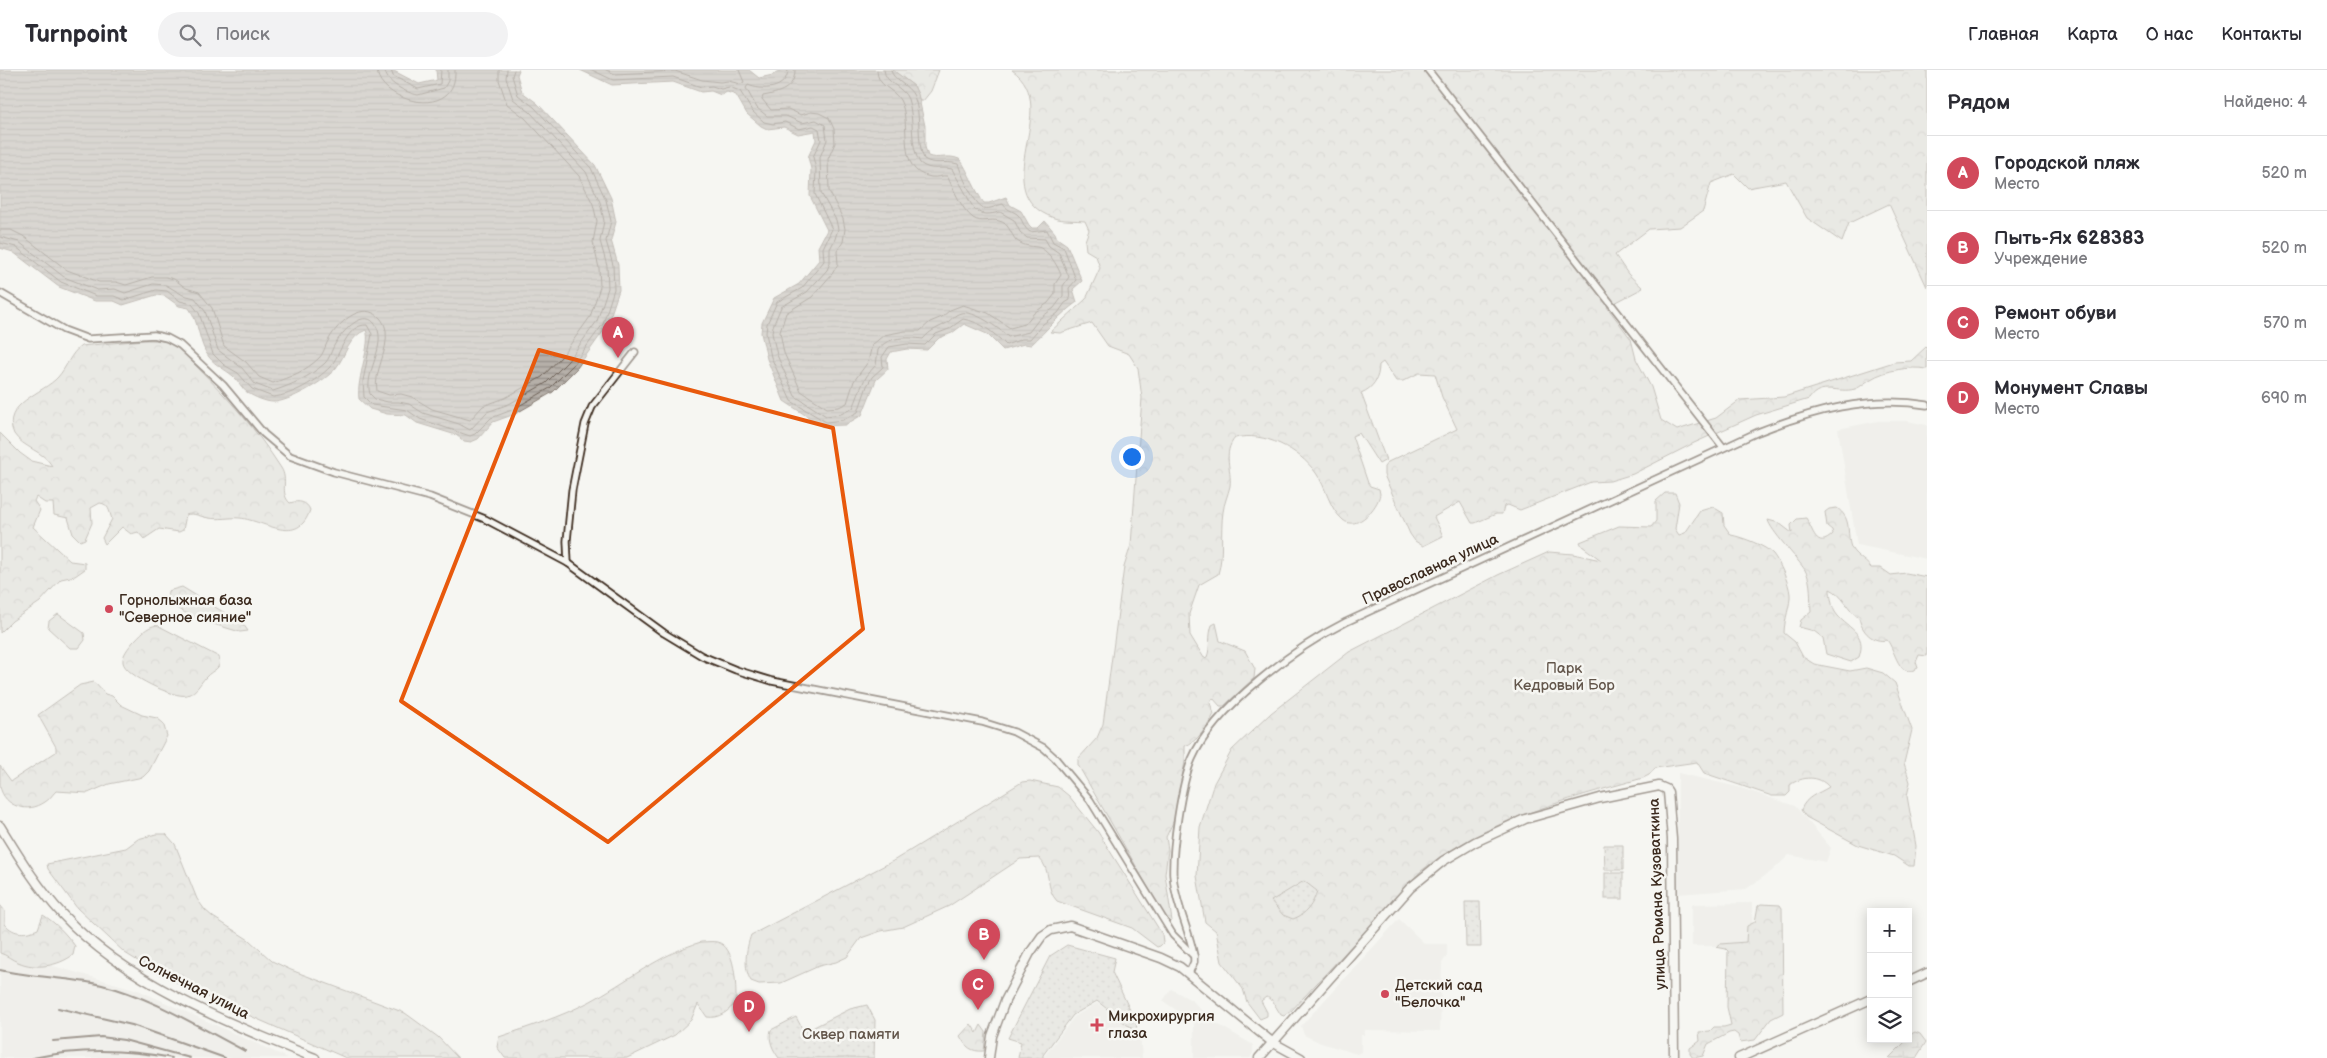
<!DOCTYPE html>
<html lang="ru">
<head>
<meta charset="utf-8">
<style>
  :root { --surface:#fff; --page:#f2f2f3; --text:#2b2b33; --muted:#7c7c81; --line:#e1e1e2; --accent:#d1495b }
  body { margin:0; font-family:"Balsamiq Sans",sans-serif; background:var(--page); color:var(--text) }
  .controls { position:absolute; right:15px; bottom:15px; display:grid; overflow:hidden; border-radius:0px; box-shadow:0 2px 12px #0003 }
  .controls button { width:45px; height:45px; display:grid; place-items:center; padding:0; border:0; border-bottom:1px solid var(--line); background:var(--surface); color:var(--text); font:25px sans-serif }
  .you { position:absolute; left:1131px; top:386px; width:18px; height:18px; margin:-12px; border:4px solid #fff; border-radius:50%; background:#1a73e8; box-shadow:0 0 0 8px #1a73e833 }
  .badge { display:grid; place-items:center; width:32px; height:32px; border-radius:50%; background:var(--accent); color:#fff; font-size:16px; font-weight:700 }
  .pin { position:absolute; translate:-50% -41px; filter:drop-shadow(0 1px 2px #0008) }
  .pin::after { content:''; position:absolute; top:26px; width:18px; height:15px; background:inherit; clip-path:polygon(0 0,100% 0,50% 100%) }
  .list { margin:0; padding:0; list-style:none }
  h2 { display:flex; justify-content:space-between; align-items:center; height:65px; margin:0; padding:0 20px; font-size:21px }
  h2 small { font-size:16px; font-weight:400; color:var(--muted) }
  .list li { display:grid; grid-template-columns:32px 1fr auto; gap:15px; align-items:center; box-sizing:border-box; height:75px; padding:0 20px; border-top:1px solid var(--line) }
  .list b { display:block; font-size:19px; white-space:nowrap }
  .list p { margin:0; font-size:16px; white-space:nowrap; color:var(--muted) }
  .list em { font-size:16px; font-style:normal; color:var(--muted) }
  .icon { flex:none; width:28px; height:28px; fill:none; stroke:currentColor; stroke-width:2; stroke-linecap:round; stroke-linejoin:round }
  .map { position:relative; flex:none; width:1927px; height:988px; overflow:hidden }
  header { display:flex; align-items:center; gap:30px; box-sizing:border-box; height:70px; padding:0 25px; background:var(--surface); border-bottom:1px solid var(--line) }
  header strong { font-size:24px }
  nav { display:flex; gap:28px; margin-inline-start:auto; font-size:18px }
  .search { width:350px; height:45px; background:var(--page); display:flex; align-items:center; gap:12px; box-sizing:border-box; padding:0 18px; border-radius:28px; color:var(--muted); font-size:19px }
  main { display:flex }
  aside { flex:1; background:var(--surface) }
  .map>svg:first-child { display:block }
</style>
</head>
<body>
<header>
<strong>Turnpoint</strong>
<div class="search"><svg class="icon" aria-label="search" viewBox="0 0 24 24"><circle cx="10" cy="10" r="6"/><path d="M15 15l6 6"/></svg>Поиск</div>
<nav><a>Главная</a><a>Карта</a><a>О нас</a><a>Контакты</a></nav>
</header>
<main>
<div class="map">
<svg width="1927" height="988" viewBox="0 0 1927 988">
  <defs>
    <pattern id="forest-crowns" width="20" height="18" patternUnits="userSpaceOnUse" patternTransform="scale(1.25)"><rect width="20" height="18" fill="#dad9d3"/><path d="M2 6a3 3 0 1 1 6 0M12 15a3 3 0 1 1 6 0" fill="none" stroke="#bcbab5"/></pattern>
    <pattern id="wetland-marsh" width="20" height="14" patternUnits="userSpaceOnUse" patternTransform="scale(1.25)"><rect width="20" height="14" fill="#dad9d3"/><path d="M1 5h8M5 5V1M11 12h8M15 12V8" fill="none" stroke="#bcbab5"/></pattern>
    <pattern id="park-dots" width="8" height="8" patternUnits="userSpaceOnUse" patternTransform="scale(1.25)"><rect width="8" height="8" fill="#dad9d3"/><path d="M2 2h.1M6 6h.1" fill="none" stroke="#bcbab5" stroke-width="1.8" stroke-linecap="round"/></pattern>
    <pattern id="water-rules" width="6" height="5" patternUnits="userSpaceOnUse" patternTransform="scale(1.25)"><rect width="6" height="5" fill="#b6b0a9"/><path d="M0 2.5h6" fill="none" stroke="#958f89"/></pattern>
  </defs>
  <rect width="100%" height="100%" fill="#f6f6f2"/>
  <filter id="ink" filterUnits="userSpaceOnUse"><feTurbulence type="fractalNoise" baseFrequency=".02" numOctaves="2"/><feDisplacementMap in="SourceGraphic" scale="10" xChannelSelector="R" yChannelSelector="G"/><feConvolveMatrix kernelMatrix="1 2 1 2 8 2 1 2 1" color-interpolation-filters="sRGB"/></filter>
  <g filter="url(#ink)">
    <g fill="#e8e7e2">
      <path d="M1878 351H1907L1927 355V489L1857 475 1838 359Z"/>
      <path d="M1678 703 1738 717 1795 736 1831 778 1826 792 1789 785 1772 801 1746 819 1677 824Z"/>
      <path d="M1752 833 1753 876H1692V834Z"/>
      <path d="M1399 849 1425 874H1447V886L1442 893 1440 961 1365 960 1364 965H1361V982L1357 984 1321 973 1304 965 1301 956Z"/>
      <path d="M0 881 138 920 288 988H0Z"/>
      <path d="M1171 919 1193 931 1209 949 1253 975V983L1250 988H1194V952L1163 931Z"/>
      <path d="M1097 933 1140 964 1142 988H1043L1074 947Z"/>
    </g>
    <g fill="url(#forest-crowns)" stroke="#8a8278">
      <path d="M892 0H939L931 21 923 31H920L914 16Z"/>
      <path d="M1012 0H1927V217L1889 134 1849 153 1842 172 1807 148 1786 111 1748 118 1734 104 1711 113 1703 141 1680 157 1649 159 1615 185 1628 204 1643 218 1607 237 1631 269 1636 289 1651 317 1661 350 1677 360 1716 348 1740 330 1784 327 1894 292 1911 291 1927 276V299C1911 296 1885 300 1871 309 1865 312 1861 317 1855 319 1838 324 1821 311 1809 329L1756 345 1694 373 1633 404 1610 411 1591 412 1520 440 1508 435 1504 436 1502 444H1496L1475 453H1472L1460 432 1434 447 1443 466 1423 476 1415 471 1410 464 1384 405V397L1388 392 1457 359 1442 327 1435 304 1419 303 1403 311H1396L1383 292 1379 295C1379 309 1373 318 1361 323L1386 390 1379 394 1359 363 1352 366 1368 413 1370 416 1379 419 1380 424C1378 437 1357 462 1343 450 1328 437 1327 418 1316 403 1299 379 1264 361 1235 368 1222 383 1232 399 1230 416 1228 425 1224 433 1223 442 1220 463 1224 484 1218 504L1199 515 1189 544 1190 565 1204 588 1207 587C1211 577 1208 566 1212 555L1216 553 1220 571 1245 581 1255 599 1254 608 1224 636H1220L1213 628 1210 633 1214 644C1208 656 1197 672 1185 676V691L1176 746 1166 767 1168 780 1165 804 1172 851 1168 852 1078 695V689L1097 668 1103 654 1124 497 1131 475 1142 328 1138 298 1129 284 1108 276 1092 253 1060 263 1050 262 1086 229 1100 198 1096 186 1086 180 1085 171 1089 160 1085 151C1075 150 1063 151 1054 148 982 122 1065 37 1012 0Z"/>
      <path d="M144 270C154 270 165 270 174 275 183 280 189 289 196 296 229 329 256 359 281 398 289 410 279 423 290 433 299 430 307 432 310 440 298 477 266 451 240 448 229 447 219 450 209 448 201 447 193 442 186 445L183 460 179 462 159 459 144 469 138 462 131 464 122 457 105 474 102 468 112 449C109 441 109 434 100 433L91 438 92 453 85 469 80 471 73 464 68 448 54 445 53 433H45L36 427 34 431 40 440 33 457 70 491 85 493V499L75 506 61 509 40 532 12 551 0 563V363L20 383 31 391 52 396C44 381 23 378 14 364 0 334 44 323 58 307 67 297 70 284 81 276Z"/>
      <path d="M1665 423H1675L1679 433 1675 459 1679 465 1685 463 1700 441 1713 437 1723 443 1724 455 1731 465C1742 467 1766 476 1773 484 1780 493 1789 513 1790 524 1791 534 1784 550 1784 563L1795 572 1803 587 1814 594 1850 601 1866 598 1883 603 1895 613 1912 660 1904 693 1910 712 1907 726 1916 776 1914 796H1909L1894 786 1858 775 1806 747 1801 740C1806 726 1818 724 1829 717 1819 705 1802 706 1790 715V722L1786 726H1772L1704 703 1697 692 1655 698 1649 705 1643 708C1564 730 1486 750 1421 801L1291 941 1284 946 1281 945 1271 929 1266 927 1261 931 1267 942V946L1260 949 1247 932 1243 919 1222 892 1216 861 1205 852 1197 806 1200 757 1214 713 1232 680 1271 643 1349 582 1498 505 1549 482 1573 484 1601 490 1582 476 1580 472 1619 456 1651 457 1656 451V431Z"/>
      <path d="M1837 438C1851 448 1847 459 1850 474 1852 485 1865 489 1871 498H1881L1891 505 1906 503 1927 507V586L1919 585 1916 592 1918 598C1898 610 1896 581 1887 570 1873 573 1862 562 1859 548 1848 540 1842 524 1830 519 1830 525 1832 537 1835 542 1846 559 1868 561 1859 587L1851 592 1826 584 1823 568 1814 561 1799 557 1801 550 1811 542C1810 529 1812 512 1805 500 1798 489 1770 460 1768 450L1779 453 1792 463 1791 455 1797 449 1806 448C1813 459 1816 481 1833 464L1832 460 1827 456 1825 442 1829 439Z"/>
      <path d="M182 517 243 554 248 561 240 562C221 556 177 545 167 529L168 521Z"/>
      <path d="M157 555 219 587C222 600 213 599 206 607 200 613 197 622 187 625 175 629 124 605 123 592 122 585 129 577 133 572 141 564 146 557 157 555Z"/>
      <path d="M94 612 105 624 112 626 121 635 142 645 157 648 163 653 167 666 149 701 143 707 109 714 88 723 56 721C52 725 49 730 45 732 28 744 4 737 0 716 0 710 0 702 0 696L11 711 56 682V677L38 645 80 615Z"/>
      <path d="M1030 711 1058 717 1069 726 1098 762 1162 864 1163 873 1160 876 1157 877 1132 858 1057 831C1045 819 1052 800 1039 788L1020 789 949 836 903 857 881 861 861 868 847 887 836 892 819 896 781 913 759 914 751 911C743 898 746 879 751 865L893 791 1022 712Z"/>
      <path d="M156 764H166L175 774 197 829 205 840 213 847 249 870 272 891 291 900 405 943 438 967 458 988H346L198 923 154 901 125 883 77 838 48 799 47 794 126 778 138 769Z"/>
      <path d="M1761 834 1780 835 1782 838 1783 943 1771 949 1755 970 1740 972 1738 965 1734 962 1729 963 1708 974 1703 986 1693 988 1690 984V978L1700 971 1699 962 1710 961 1714 957H1724L1731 955 1727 937 1728 881 1726 879 1716 877 1720 874 1746 872 1747 856 1755 852 1758 836Z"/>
      <path d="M0 835 5 841V854C14 865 26 864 38 859L43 845C56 853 66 864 75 876L73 885C58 896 36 900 18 892 12 890 7 885 0 883Z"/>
      <path d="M701 872C706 872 712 871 717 872 736 876 736 916 736 932 729 941 719 949 707 947L698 934 691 950 675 965 627 988H505L497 977 499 967C529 957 560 947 589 932 626 912 660 884 701 872Z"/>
      <path d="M971 954 977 963 981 955 986 962 984 981C971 982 966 977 960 966Z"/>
    </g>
    <path fill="url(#wetland-marsh)" stroke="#8a8278" d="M1915 962 1920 964 1926 972 1916 988H1889L1908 969 1911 964Z"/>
    <g fill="url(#park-dots)" stroke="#8a8278">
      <path d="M1604 775H1623V800H1605Z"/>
      <rect x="1605" y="803" width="18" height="26"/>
      <path d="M1304 811 1317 821C1313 834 1307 844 1293 849L1283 845 1271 831Z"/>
      <path d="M1465 832H1480L1481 877H1466Z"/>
      <path d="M1067 875 1115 888 1112 902 1137 955 1135 961 1097 931 1073 945 1043 985V988H1018L1021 972 1008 968 1050 886Z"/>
      <path d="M867 935 875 950 874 988H779C773 980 768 970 771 960L796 947 804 962 850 939Z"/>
    </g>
    <path fill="#dad9d3" stroke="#8a8278" d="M58 544 84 563 85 570 79 578H70L48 558 49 551Z"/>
    <g fill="url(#water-rules)" stroke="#857a71">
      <path d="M0 0H392L419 14 437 10 436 0H519L517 5 522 22 537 33 595 95 611 128 616 152 611 170 618 195 619 220 607 256 577 298 553 322 515 344 493 352 478 369 471 372 464 371 456 365 417 353 406 345 387 344 370 339 359 329C356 308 372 274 366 260 349 266 346 285 336 298 327 310 287 333 273 332 266 332 254 327 248 323 241 318 239 311 233 306 225 299 216 296 209 287 198 273 200 253 189 238L179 236 165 226 156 225 123 235 114 231H95L59 217 13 182 0 178Z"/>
      <path d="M580 0H749L759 8 773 5 779 0H893L914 16 918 24 925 56V77L928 86C938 90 948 84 959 89 964 91 977 125 984 133H989L1006 127 1010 135 1021 141 1029 155 1032 158H1038L1045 151 1055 163 1057 168 1067 175 1082 211 1073 219 1077 232C1060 244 1047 260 1031 275L1024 274 1003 280 987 264 964 254 952 263 939 268 927 280 907 279 891 282 887 289 888 299 876 310 862 345 845 355 822 356 784 331 767 289 761 263 762 253 774 228 799 214 819 190 818 177 827 160 810 126 811 99 808 87 816 70 815 61 798 64 784 57 767 59 761 56 747 44 736 25 727 22 721 25 711 21 701 22 673 12 612 15Z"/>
    </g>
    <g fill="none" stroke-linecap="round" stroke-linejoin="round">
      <g stroke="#6c6056" stroke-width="1">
        <path d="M377 0C378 32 458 52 455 0"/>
        <path d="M385 0C385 13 407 23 418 25L444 18 448 11V0"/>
        <path d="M391 0 393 6 418 19 440 14 441 0"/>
        <path d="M592 0 613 10 673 7 701 17 712 16 721 19 729 17 740 21 752 41 764 52 773 54 785 52 799 59 813 56 819 59 821 70 813 87 816 99 815 124 832 159 823 178 824 191 802 218 777 232 767 254 766 263 771 287 791 331 826 352 843 350 858 342 867 316 872 307 883 297 882 287 889 277 907 274 925 275 936 264 949 259 963 249C981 252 993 262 1006 275L1022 269H1030L1043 254 1058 243 1065 233 1070 230 1069 218 1076 210 1064 178 1053 172 1047 160 1030 162C1023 158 1023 149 1017 144 1011 140 1007 140 1003 134 997 135 990 140 984 138 974 135 961 103 958 94 944 90 935 96 924 89 916 71 922 46 914 26 909 15 892 10 891 0"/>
        <path d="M606 0 615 4 675 1 702 10 720 12 728 11 741 14 744 12 739 0"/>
        <path d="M788 0C787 20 762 21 748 15L746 18 757 38 767 46H786L802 53 816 50 825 55 827 70 820 87 821 123 836 150 838 159 835 169 830 179V193L827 200 807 222 781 237 773 256 772 263 777 285 795 326 826 346 841 344 853 338C861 320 861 310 876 295L878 280C887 266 908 267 923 269 931 260 934 260 945 254 951 251 953 245 961 243 974 240 999 258 1008 267L1029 262 1039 249 1054 238 1063 226V216L1069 207 1059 183 1049 176 1045 169 1027 168 1020 162 1014 150 1000 142C979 147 975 143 966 124 962 116 956 107 952 99 940 96 931 102 920 93 909 76 915 49 908 29 903 16 885 14 884 0"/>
        <path d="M795 0C795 19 779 23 763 26L762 29 771 40 788 39 801 45 811 42 819 43 829 48 834 59 835 73 828 89 829 121 843 149 845 159 843 172 837 181 838 194 832 204 812 227 786 243 780 262 784 283 801 321 827 338 839 337 847 333 854 311 868 292 872 275 884 265 905 261H920L930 252 942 247 950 240 963 235 988 243 1010 258 1025 254 1034 243 1048 233 1055 224V214L1061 205C1058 196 1047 178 1037 177 1029 176 1023 176 1016 170 1010 163 1009 153 999 151 990 148 982 154 973 148 961 139 954 119 947 106 942 105 937 108 931 107 894 101 913 53 900 30 892 17 877 17 877 0"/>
        <path d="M0 160H11L23 166 67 200 99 212H116L126 215 152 207H166L174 209 186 218 199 222 212 238 224 276 246 292 259 307 273 313C290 307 306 301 319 288 324 283 325 276 328 271 335 257 356 235 373 243 380 246 385 253 386 261 389 281 373 302 377 321L389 325 401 324 412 327 432 339 470 350 483 336 505 328 542 307 562 286 590 247 600 217 599 198 593 172 597 151 593 134 579 106 525 48 507 34 499 10V0"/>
        <path d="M0 167 19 172 64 207 97 220 115 219 125 223 153 214 166 215 183 225 195 228 205 241 218 280 242 298 255 314 273 321C292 315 309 307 324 294 330 289 331 280 335 274 341 264 356 246 368 249 373 250 376 255 378 260 384 281 364 303 370 324L375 329 388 332H399L409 334 423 343 459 354 470 360 487 342 509 334 546 313 568 291 597 251 608 218 607 196 600 171 604 151 600 132 586 102 530 42 513 29 506 8 507 0"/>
        <path d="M0 173 16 177 61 212 96 226H114L124 230 156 220 167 221 180 231 192 234 199 243 213 284 224 295 238 303 252 319 273 327C293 325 316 311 330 297 341 285 346 254 367 255L372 264 363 311 364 327 372 335 407 340 420 349 470 366 475 364 491 348 512 340 550 318 573 295 603 254 614 219 613 195 606 171 611 151 606 130 591 98 534 37 518 25 512 6 514 0"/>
      </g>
      <defs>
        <g id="street">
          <path d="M1428 0 1723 377"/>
          <path d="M0 223 64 260 88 269 154 265 167 268 180 275 223 315 264 364 290 386 334 402 430 427 485 449 568 493 664 563 702 586 736 600 772 611 982 652 1014 662 1044 678 1055 688 1090 730 1173 865 1194 886"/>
          <path d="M568 493 567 471 572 420 585 354 592 337 635 282"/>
          <path d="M1189 903 1194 892V886C1189 858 1175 834 1173 805 1172 779 1181 714 1192 689 1214 638 1296 577 1346 552L1758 362C1811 341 1869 325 1927 335"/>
        </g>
        <g id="secondary">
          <path d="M0 756C19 787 38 818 63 845 126 913 230 954 315 988"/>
          <path d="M1908 912 1927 903"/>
          <path d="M989 988 992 966 1005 931 1030 883 1042 866 1051 860 1070 856 1161 888 1180 897 1252 956 1272 972 1301 988"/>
          <path d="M1259 988 1410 818 1443 791 1475 772 1525 749 1600 728 1659 716 1666 719 1668 722 1672 769 1674 988"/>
          <path d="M1739 988 1871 929"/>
        </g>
      </defs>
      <use href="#street" stroke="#3b2a1e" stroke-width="9"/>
      <use href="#secondary" stroke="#3b2a1e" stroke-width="11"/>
      <use href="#street" stroke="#f6f6f2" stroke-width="5.5"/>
      <use href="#secondary" stroke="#f6f6f2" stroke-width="8"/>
      <g stroke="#3b2a1e" stroke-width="2">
        <path d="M0 900C34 908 69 907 102 915 154 928 198 957 245 981"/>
        <path d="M58 938 132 955 225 988"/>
        <path d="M53 971 101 967 124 970 190 988"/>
        <path d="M33 988C80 978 125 979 172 988"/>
      </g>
    </g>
  </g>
  <path d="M0 0H1927V988H0ZM539 280 833 358 863 559 608 772 401 631Z" fill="#f6f6f2" fill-opacity=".55" fill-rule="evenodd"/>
  <path fill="none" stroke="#e8590c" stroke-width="4" stroke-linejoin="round" d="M539 280 833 358 863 559 608 772 401 631Z"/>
  <g fill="#d1495b" stroke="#f6f6f2" stroke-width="2">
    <circle cx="109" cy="539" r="5"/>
    <circle cx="1385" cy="924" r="5"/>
    <path d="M1094.5 947.5h5v5h5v5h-5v5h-5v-5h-5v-5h5z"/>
  </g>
  <g text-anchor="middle" stroke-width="5" stroke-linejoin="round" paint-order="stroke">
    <g font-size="15" fill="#3b2a1e" stroke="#f6f6f2">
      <text transform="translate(1430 499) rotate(-25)" y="5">Православная улица</text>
      <text transform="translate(1657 824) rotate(-92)" y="5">улица Романа Кузоваткина</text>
      <text transform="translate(194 917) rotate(27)" y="5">Солнечная улица</text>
    </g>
    <g font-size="15" fill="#3b2a1e" stroke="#f6f6f2" text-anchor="start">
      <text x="119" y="535">Горнолыжная база<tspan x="119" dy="17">"Северное сияние"</tspan></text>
      <text x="1395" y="920">Детский сад<tspan x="1395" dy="17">"Белочка"</tspan></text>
      <text x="1108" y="951">Микрохирургия<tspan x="1108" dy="17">глаза</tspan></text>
    </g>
    <g font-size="15" fill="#63564b" stroke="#f6f6f2">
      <text x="1564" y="603">Парк<tspan x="1564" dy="17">Кедровый Бор</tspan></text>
      <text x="851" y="969">Сквер памяти</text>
    </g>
  </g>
</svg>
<div class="controls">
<button>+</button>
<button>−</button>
<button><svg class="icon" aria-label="layers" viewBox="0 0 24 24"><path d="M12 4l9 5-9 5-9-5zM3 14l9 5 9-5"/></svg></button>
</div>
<div class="you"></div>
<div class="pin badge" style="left:618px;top:288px">A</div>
<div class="pin badge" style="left:984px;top:890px">B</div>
<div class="pin badge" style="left:978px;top:940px">C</div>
<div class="pin badge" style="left:749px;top:962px">D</div>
</div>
<aside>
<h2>Рядом<small>Найдено: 4</small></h2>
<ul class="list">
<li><span class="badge">A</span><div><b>Городской пляж</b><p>Место</p></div><em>520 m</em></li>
<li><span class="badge">B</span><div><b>Пыть-Ях 628383</b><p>Учреждение</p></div><em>520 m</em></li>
<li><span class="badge">C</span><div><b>Ремонт обуви</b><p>Место</p></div><em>570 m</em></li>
<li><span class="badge">D</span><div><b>Монумент Славы</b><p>Место</p></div><em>690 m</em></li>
</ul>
</aside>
</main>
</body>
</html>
